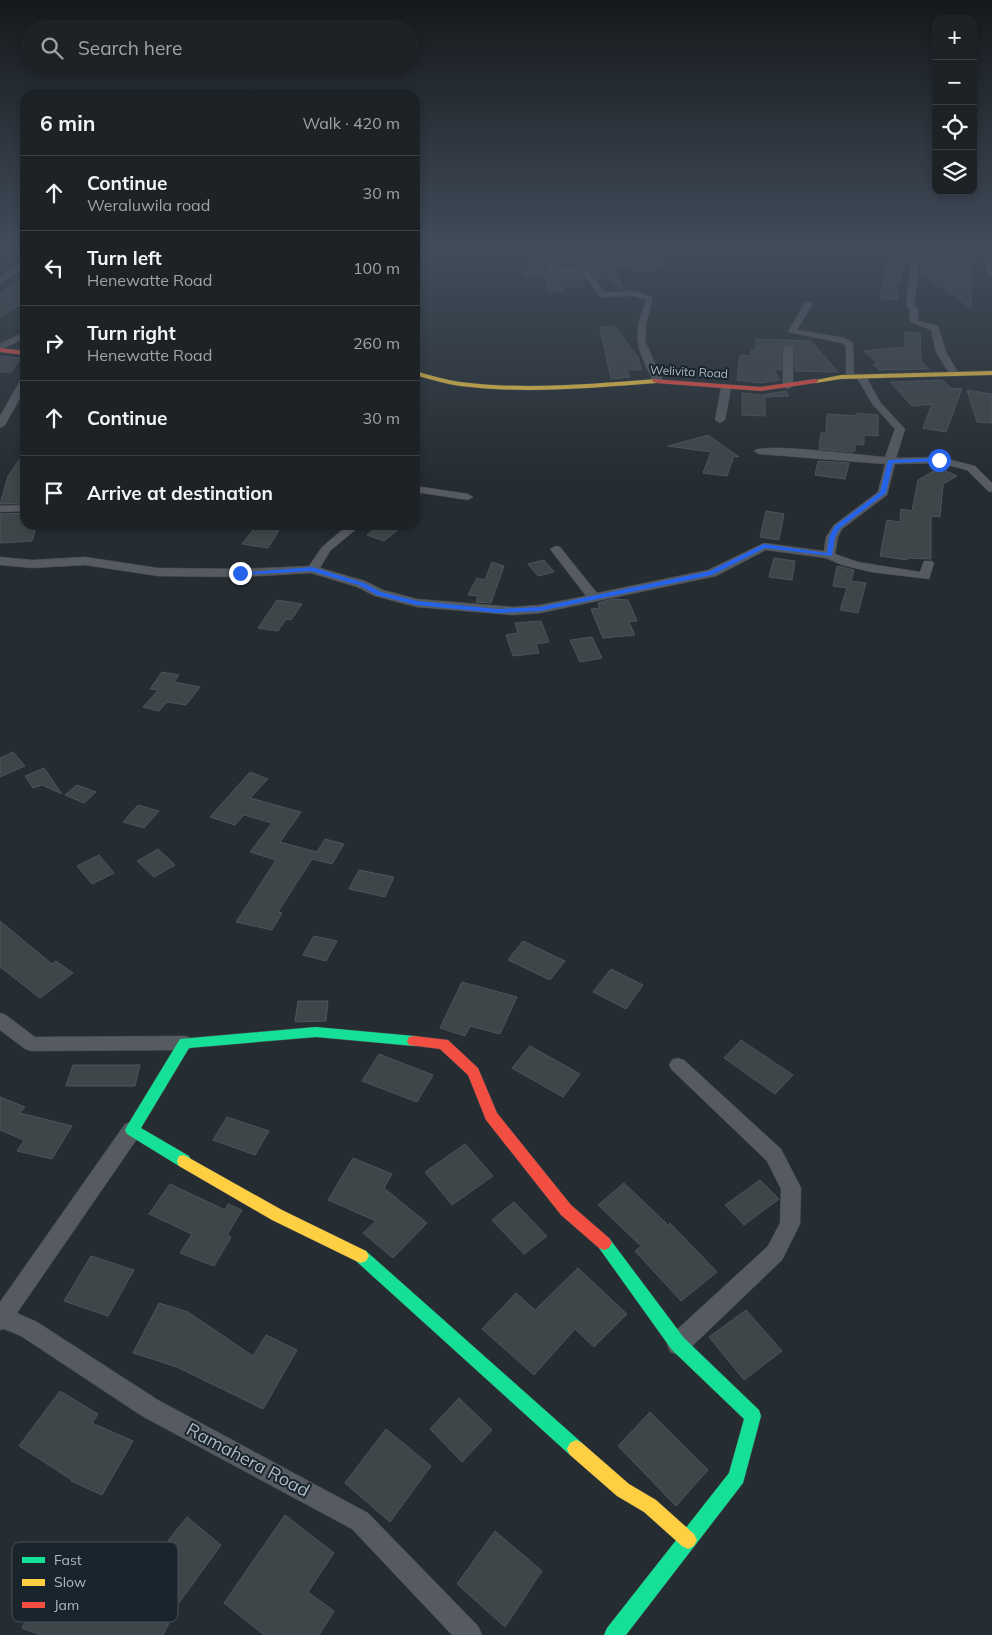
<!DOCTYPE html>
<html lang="en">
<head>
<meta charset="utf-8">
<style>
  :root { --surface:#1c2226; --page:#292f32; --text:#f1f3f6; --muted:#a0a4a7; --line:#3a3f43 }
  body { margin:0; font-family:Mulish,sans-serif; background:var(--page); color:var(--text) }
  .controls { position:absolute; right:15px; top:15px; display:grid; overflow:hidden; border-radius:10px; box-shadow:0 2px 8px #0003 }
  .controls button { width:45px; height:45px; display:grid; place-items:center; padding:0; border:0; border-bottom:1px solid var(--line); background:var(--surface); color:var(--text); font:25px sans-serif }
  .stop { position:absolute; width:15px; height:15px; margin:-11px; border:4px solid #2563eb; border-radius:50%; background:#fff }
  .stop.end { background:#2563eb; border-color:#fff; box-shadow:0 1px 5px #0008 }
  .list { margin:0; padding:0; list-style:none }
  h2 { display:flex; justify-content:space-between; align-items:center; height:65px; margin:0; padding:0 20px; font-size:21px }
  h2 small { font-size:16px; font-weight:400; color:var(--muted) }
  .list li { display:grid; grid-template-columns:32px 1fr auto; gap:15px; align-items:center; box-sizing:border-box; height:75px; padding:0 20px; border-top:1px solid var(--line) }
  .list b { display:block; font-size:19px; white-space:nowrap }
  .list p { margin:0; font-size:16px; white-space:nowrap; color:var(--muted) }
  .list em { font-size:16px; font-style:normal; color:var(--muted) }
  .icon { flex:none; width:28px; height:28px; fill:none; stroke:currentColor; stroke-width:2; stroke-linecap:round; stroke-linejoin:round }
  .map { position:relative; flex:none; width:992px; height:1635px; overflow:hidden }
  .search { position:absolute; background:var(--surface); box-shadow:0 2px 8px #0003; left:20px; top:20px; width:400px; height:55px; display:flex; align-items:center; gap:12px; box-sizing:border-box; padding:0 18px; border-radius:28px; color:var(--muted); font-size:19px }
  .panel { position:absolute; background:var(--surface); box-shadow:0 2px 8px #0003; left:20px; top:90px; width:400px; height:440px; border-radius:15px }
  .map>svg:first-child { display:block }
</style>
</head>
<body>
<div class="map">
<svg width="992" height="1635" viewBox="0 0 992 1635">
  <rect width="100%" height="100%" fill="#262d32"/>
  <g fill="#3f464a" stroke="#4d545a">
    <path d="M883 247H911L917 251 972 257 971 308 920 273 921 261 916 258 910 260 909 265 903 261 900 283H897V300L880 298 889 251Z"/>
    <path d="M651 248H674L655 272 613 267 623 289 606 278H597L588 268 557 265 559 251 600 254 646 251Z"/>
    <path d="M532 256 547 257 548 273 582 276 584 279 583 287 566 286 563 291H547L546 277 524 276Z"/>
    <path d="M25 276V302L0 317V294Z"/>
    <path d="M615 326 639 359 641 370H626L630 377 611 379 600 327Z"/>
    <path d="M905 332 920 333 921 361 929 369 879 370 873 364H878L864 351 905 347Z"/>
    <path d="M756 339 811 341 838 372 795 371V348L787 343 781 348V370L773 369 780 380 761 383 737 380 740 355 751 356V350H756Z"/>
    <path d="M0 356 21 358 11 372H0Z"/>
    <path d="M942 380 951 388 962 389 946 432 923 428 932 404 912 406 890 382Z"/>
    <path d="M967 390 992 394V423L977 422Z"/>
    <path d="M786 391 789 396 765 397V416L742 415V393L761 395Z"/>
    <path d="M857 413 878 415V436L864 435V445L855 444V451L851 452 819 449 821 433H826L827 414 857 416Z"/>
    <path d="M708 435 739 457 734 456 727 476 703 473 711 452 668 446Z"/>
    <path d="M25 452V503L0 504 8 476Z"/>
    <path d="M818 461 849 463 845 479 815 475Z"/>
    <path d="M939 468 957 476 943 484 940 517 931 516V559L907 558V560L880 556 887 520 900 522 901 509 912 511 918 480Z"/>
    <path d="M766 511 784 514 779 540 760 537Z"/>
    <path d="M25 513V525H37L32 541 0 543V514Z"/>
    <path d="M257 525 281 527 268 548 242 544Z"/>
    <path d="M380 525H404L384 541 367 535Z"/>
    <path d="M774 558 795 561 792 580 769 577Z"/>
    <path d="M544 560 554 572 538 576 528 564Z"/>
    <path d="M492 562 504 566 491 603 476 602 478 596 468 595 477 578 485 580Z"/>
    <path d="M837 566 854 570 851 581 866 583 858 613 840 610 847 588 833 586Z"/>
    <path d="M613 599 628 600 637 621 629 622 635 635 603 638 591 609 600 608 598 603Z"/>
    <path d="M277 600 302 604 291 620 286 619 278 631 258 628Z"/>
    <path d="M541 621 549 642 536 644 539 653 513 656 506 635 518 633 515 623Z"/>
    <path d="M592 637 602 658 580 662 570 640Z"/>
    <path d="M162 672 179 675 174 682 200 687 186 705 167 702 159 711 143 707 158 690 150 689Z"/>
    <path d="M13 752 25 766 0 777V758Z"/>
    <path d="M44 768 62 794 42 785 33 788 25 776Z"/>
    <path d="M250 772 268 779 250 798 301 812 280 842 317 852 325 839 344 844 332 864 312 859 278 912 282 913 272 930 236 922 276 860 250 852 272 823 244 815 235 825 210 817Z"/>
    <path d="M77 785 96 792 84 803 65 795Z"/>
    <path d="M138 805 159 811 144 828 123 822Z"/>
    <path d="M158 849 175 865 154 877 137 861Z"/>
    <path d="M99 855 114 873 92 884 77 866Z"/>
    <path d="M359 870 394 877 385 897 349 889Z"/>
    <path d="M0 921 52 964 56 961 73 973 40 998 0 967Z"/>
    <path d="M314 936 337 941 326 961 303 955Z"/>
    <path d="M523 941 565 961 550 980 508 960Z"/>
    <path d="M611 969 643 985 626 1009 593 992Z"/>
    <path d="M462 982 517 997 500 1034 470 1026 465 1036 440 1028Z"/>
    <path d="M298 1001H328L326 1021 295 1022Z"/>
    <path d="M741 1040 793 1075 775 1094 724 1058Z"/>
    <path d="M530 1046 580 1074 563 1097 512 1068Z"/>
    <path d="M379 1054 433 1075 417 1102 362 1081Z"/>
    <path d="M73 1065H140L135 1086H66Z"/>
    <path d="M0 1097 25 1107 20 1113 72 1126 52 1159 17 1151 24 1140 0 1130Z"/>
    <path d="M227 1117 269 1131 255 1155 213 1140Z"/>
    <path d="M465 1144 493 1176 452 1205 425 1172Z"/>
    <path d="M353 1158 392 1174 384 1188 427 1223 393 1258 363 1233 376 1221 328 1200Z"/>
    <path d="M760 1180 779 1199 744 1225 725 1205Z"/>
    <path d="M624 1183 668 1225 670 1223 717 1272 681 1301 635 1251 641 1246 598 1205Z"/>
    <path d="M170 1184 225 1210 228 1204 242 1210 227 1235 231 1237 214 1266 180 1253 192 1234 149 1214Z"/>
    <path d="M514 1202 547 1236 524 1254 492 1220Z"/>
    <path d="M91 1256 134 1270 108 1316 64 1301Z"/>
    <path d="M578 1268 627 1314 594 1347 575 1329 534 1375 482 1329 516 1293 535 1310Z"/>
    <path d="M159 1303 188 1312 253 1356 266 1335 297 1350 263 1409 177 1367 133 1353Z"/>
    <path d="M746 1310 782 1351 744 1380 709 1337Z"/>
    <path d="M60 1391 98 1414 92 1423 133 1441 102 1495 71 1481 72 1480 19 1446Z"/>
    <path d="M459 1398 492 1430 462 1462 430 1429Z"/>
    <path d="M650 1412 708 1470 676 1506 618 1446Z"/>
    <path d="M386 1429 431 1466 390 1522 345 1483Z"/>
    <path d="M285 1515 334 1553 308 1592 334 1611 319 1635H264L224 1603Z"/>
    <path d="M187 1517 221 1545 173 1611 137 1580Z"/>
    <path d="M495 1531 542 1571 505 1627 457 1584Z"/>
    <path d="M42 1589 101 1611 109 1596 169 1623 163 1635H40L22 1628Z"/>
  </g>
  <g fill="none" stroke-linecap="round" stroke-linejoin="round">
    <defs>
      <g id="street">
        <path d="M549 247H650L646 249 600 252 557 249 555 267 588 270 605 292 634 291 653 297 646 324 645 341 663 381 661 383 653 381C636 345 632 338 646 300L634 296 600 297 583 274 548 271Z"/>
        <path d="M913 247H939L988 252 992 257V277L988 275 986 260 983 256 917 249Z"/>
        <path d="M915 260 919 262 914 305 918 310V321L938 326 946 352 959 374 957 376H951L936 352 931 330 910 322V310L906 305 911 262Z"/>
        <path d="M22 262H25V268L0 283V277Z"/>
        <path d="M806 301 813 303 797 330 845 338 853 343 854 379 846 377V346L842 343 788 332Z"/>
        <path d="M25 332V338L0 350V344Z"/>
        <path d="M788 345 793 348V386L788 389 783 386V348Z"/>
        <path d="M862 375 867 378 880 402 905 429 896 458 939 457 975 466 992 483V492L988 491 967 470 939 463 895 464 887 495 842 529 838 537 835 554 858 562 920 572 924 561H932L934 563 929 579 871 572 842 565 826 558 766 550 716 576 540 613 513 615 417 607 375 596 357 587 311 573 240 577 158 576 85 565 32 568 0 565V557L32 560 85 557 158 568 240 569 309 566 322 547 348 525H361L330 551 320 568 365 581 383 590 417 599 513 607 540 605 586 596 550 549 556 546 560 547 597 593 708 570 764 543 824 551 826 537 834 525 878 492 885 464 759 454 754 451C763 442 866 456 885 457L895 429 873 405 857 378Z"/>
        <path d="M25 378V389L5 425 0 428V416L20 381Z"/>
        <path d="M726 385 731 388 725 420 720 423 715 420 721 388Z"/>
        <path d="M422 487 468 494 473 497 468 500 422 493 415 495V489Z"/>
        <path d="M25 505V511L0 512V506Z"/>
        <path d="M0 1013 6 1015 35 1037 185 1036 191 1038 194 1043 191 1048 185 1050 31 1051 25 1049 0 1030Z"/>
        <path d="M678 1058 684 1060 781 1149 801 1188 800 1224 782 1260 686 1352 678 1355 670 1352 667 1344 670 1336 768 1246 780 1223 781 1189 767 1161 672 1070 669 1065 672 1060Z"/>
        <path d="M132 1122 139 1124 141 1130 139 1136 17 1313 37 1322 158 1400 368 1513 478 1626 482 1635H452L352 1529 142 1416 21 1336 4 1329 0 1330V1302L125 1124Z"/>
      </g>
      <g id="fast">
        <path d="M316 1027 414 1036 419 1037 421 1041 419 1045 414 1046 316 1037 189 1048 141 1128 189 1156 191 1161 189 1166 184 1167 179 1166 127 1134 125 1130 127 1126 180 1039Z"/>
        <path d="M604 1236 609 1238 684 1338 759 1410 761 1416 743 1483 626 1635H604L607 1628 729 1473 744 1419 672 1350 599 1248 596 1243 599 1238Z"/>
        <path d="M361 1249 366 1251 582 1443 585 1449 582 1455 576 1458 570 1455 356 1261 353 1256 356 1251Z"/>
      </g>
      <g id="slow">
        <path d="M415 371C430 375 445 380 460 382 525 390 591 384 656 379L660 381 656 383C591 388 525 394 460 386 445 384 430 379 415 375Z"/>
        <path d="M992 371V375L841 379 815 383 811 381 841 375Z"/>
        <path d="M184 1155 282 1210 366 1251 369 1256 366 1261 361 1263 356 1261 272 1220 179 1166 177 1161 179 1156Z"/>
        <path d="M576 1440 582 1443 629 1484 656 1500 694 1534 697 1540 694 1546 688 1549 682 1546 644 1512 617 1496 570 1455 567 1449 570 1443Z"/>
      </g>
      <g id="jam">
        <path d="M0 348 25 351V355L0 352Z"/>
        <path d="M653 379 761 387 815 379 819 381 815 383 761 391 656 383 652 381Z"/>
        <path d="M414 1036 448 1040 478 1068 497 1113 571 1205 609 1238 612 1243 609 1248 604 1250 599 1248 561 1215 486 1120 468 1075 440 1049 409 1045 407 1041 409 1037Z"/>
      </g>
    </defs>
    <use href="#street" stroke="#44494d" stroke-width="1"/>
    <use href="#fast" stroke="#44494d" stroke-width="1"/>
    <use href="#slow" stroke="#44494d" stroke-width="1"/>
    <use href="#jam" stroke="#44494d" stroke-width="1"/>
    <use href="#street" fill="#565b61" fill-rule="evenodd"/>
    <use href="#fast" fill="#16e098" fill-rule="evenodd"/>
    <use href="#slow" fill="#ffcf43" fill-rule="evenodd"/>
    <use href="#jam" fill="#f24e42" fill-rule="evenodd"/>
  </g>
  <linearGradient id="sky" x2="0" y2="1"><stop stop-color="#15191c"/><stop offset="0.52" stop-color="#414c5a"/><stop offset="1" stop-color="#414c5a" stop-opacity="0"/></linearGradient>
  <rect width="992" height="476" fill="url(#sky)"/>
  <path fill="#2563eb" d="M939 458 941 461 893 463 886 493 840 528 835 537 832 556 765 548 712 575 540 611 498 613 417 605 377 595 359 585 311 571 240 575 237 573 312 567 364 583 381 592 417 601 498 609 540 607 710 571 764 544 827 553 829 537 835 526 880 492 888 460Z"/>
  <g text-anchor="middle" stroke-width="4" stroke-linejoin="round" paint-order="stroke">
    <g font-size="12" fill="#aebac5" stroke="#19242c">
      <text transform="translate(689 372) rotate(3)" y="4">Welivita Road</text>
    </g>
    <g font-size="18" fill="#aebac5" stroke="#19242c">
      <text transform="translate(248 1460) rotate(28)" y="6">Ramahera Road</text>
    </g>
  </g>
  <rect x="12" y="1542" width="166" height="80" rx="8" fill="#19242c" stroke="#46515a" stroke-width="1"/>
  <rect x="22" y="1557" width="23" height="6" fill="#16e098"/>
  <rect x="22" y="1579" width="23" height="7" fill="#ffcf43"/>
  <rect x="22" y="1602" width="23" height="6" fill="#f24e42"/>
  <g font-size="14" fill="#aebac5">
    <text x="54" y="1565">Fast</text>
    <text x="54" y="1587">Slow</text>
    <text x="54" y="1610">Jam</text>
  </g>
</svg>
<div class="controls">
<button>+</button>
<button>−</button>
<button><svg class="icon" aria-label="locate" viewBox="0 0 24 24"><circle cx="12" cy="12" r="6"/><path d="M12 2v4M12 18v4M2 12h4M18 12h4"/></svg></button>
<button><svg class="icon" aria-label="layers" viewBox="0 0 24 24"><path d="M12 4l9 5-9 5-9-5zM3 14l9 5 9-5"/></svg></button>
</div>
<div class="stop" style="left:939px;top:460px"></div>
<div class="stop end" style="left:240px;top:573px"></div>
<div class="search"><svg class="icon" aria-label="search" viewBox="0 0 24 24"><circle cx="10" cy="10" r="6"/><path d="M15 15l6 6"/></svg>Search here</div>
<section class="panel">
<h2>6 min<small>Walk · 420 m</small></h2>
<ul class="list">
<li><svg class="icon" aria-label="ahead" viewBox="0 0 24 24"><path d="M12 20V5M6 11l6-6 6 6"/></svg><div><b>Continue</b><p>Weraluwila road</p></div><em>30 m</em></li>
<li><svg class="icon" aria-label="left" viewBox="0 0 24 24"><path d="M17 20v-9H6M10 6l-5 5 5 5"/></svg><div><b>Turn left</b><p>Henewatte Road</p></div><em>100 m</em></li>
<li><svg class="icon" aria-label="right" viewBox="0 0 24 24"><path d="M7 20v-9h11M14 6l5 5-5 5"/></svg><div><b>Turn right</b><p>Henewatte Road</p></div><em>260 m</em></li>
<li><svg class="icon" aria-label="ahead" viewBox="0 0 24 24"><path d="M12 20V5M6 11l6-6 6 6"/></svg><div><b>Continue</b></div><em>30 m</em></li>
<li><svg class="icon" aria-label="arrive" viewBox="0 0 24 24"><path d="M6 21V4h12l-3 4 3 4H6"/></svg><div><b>Arrive at destination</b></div></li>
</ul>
</section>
</div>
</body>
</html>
